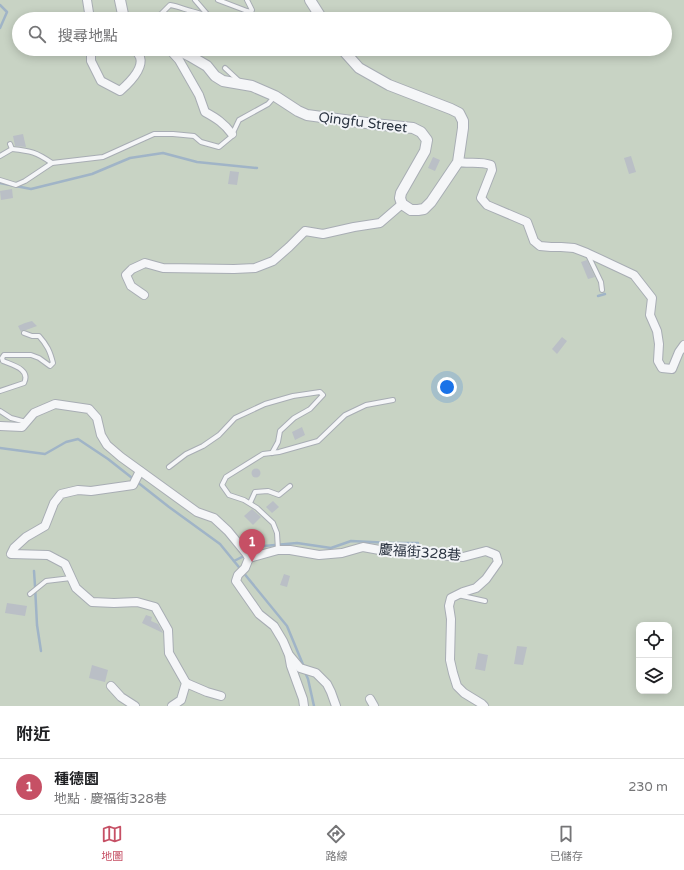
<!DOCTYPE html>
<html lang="zh-TW">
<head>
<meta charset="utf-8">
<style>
  :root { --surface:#fff; --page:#f6f6f6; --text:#202124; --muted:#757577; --line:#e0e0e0; --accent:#c65065 }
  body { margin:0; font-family:"Varela Round","Noto Sans TC",sans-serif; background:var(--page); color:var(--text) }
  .controls { position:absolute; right:12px; bottom:12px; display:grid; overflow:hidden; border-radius:8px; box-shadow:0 2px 10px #0003 }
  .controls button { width:36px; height:36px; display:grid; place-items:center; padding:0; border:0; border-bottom:1px solid var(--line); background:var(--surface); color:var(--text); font:20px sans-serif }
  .you { position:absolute; left:447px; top:387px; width:14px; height:14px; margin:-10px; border:3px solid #fff; border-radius:50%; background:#1a73e8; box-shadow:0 0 0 6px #1a73e833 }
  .badge { display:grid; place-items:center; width:26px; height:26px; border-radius:50%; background:var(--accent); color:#fff; font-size:13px; font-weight:700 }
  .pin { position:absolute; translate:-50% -33px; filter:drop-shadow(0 1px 2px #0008) }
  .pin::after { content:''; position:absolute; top:21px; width:14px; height:12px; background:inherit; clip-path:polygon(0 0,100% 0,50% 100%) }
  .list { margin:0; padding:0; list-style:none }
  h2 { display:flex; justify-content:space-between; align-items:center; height:52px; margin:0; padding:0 16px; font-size:17px }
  h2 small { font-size:13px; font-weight:400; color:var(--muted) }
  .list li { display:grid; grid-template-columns:26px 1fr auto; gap:12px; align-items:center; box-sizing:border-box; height:56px; padding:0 16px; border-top:1px solid var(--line) }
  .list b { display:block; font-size:15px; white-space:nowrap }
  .list p { margin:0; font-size:13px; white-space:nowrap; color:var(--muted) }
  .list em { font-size:13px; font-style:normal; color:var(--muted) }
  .icon { flex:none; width:22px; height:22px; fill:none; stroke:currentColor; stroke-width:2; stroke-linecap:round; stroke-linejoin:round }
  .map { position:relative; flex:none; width:684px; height:706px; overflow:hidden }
  .search { position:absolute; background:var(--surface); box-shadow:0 2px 10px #0003; left:12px; right:12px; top:12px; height:44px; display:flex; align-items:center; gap:10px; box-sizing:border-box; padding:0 14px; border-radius:22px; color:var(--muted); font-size:15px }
  .sheet { height:108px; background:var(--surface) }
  nav { display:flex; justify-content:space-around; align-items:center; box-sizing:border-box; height:56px; border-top:1px solid var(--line); background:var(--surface); font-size:11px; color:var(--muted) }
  nav a { display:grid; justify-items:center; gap:2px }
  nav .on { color:var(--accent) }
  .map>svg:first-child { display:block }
</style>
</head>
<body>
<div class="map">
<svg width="684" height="706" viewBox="0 0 684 706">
  <rect width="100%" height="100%" fill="#e3e6ea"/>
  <path fill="#c8d3c4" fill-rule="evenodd" d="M0 0H684V706H0ZM19 19H665V49H19ZM639 625H669V691H639Z"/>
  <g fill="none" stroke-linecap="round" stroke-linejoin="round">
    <g stroke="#a0b4c7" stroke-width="2.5">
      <path d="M0 5 7 12 0 28"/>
      <path d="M0 183 31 189 92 174 130 158 163 153 197 162 257 168"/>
      <path d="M598 296 605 294"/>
      <path d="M0 448 45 454 66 442 78 439 108 459 169 507 220 544 287 626 304 667"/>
      <path d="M234 561 264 546 297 543 331 548 351 541 392 543H418"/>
      <path d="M34 571 35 586 37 625 41 651"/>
      <path d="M305 672 308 679 314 706"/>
    </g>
  </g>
  <g fill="#babfc6">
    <path d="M23 134 26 147 15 146 13 136Z"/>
    <path d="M631 156 636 172 629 174 624 158Z"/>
    <path d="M433 157 440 160 435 171 428 168Z"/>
    <path d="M230 171 239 172 237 185 228 184Z"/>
    <path d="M12 189 13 198 1 200 0 191Z"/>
    <path d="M587 260 595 277 588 279 581 262Z"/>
    <path d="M32 321 37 326 26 330H23L21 332 18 326 25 323Z"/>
    <path d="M562 337 567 341 557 354 552 349Z"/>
    <path d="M302 427 305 435 295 440 292 432Z"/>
    <circle cx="256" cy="473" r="4.5"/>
    <path d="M273 501 279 507 272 513 266 507Z"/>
    <path d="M252 509 261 517 253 525 244 516Z"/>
    <path d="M284 574 290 576 287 587 280 585Z"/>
    <path d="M7 603 27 606 25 616 5 613Z"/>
    <path d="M146 615 152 617 151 621 158 624 163 633 142 623Z"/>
    <path d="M517 646 527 647 523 665 514 664Z"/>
    <path d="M478 653 488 655 485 671 475 669Z"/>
    <path d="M92 665 108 670 105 682 89 678Z"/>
  </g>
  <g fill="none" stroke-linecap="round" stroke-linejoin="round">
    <defs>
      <g id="service">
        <path d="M195 0 207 14"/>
        <path d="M218 0 247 11 251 12 252 10 247 0"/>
        <path d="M153 19 161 14 170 5C177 6 184 9 191 11 200 14 207 14 215 19"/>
        <path d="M225 68 239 81"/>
        <path d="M12 149C31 151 36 152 52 163"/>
        <path d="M0 156 12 149 10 144"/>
        <path d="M0 180 16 185 25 181 52 163 103 157 154 134H173L194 136 201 142 219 147 231 137 239 120 268 104 275 96"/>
        <path d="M588 255 601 282 602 290"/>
        <path d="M0 391 24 383C31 369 12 365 3 361L2 358 4 355H31L39 358 50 366 53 363C50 351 47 345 39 336H32L24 333"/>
        <path d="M0 411 11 418 26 422"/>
        <path d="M169 467 186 454 203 446 219 435 235 418 265 404 293 396 320 392 323 395 310 409 294 418 280 431 278 442 272 453"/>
        <path d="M250 503 255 492 268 491 279 495 290 486"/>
        <path d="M278 550 277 533 273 523 257 508 244 500 229 495 222 485 226 477 263 454 279 452 318 441 345 415 366 405 393 400"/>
        <path d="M30 594 46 581 71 578"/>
        <path d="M458 595 485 601"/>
      </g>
      <g id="minor">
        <path d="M87 0 90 19"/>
        <path d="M91 49V61L101 81 120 91C128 84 144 69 140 57 139 55 137 52 135 49"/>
        <path d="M169 49 179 60 199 95 205 112C216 118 224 123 232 134"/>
        <path d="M458 162C469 164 480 161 491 165L492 170 481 198 487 205 527 222 534 241 540 246 551 247H561L574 248 587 253 634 275 652 298 650 315 657 331 659 344 658 361 662 368 672 369 679 352 684 345"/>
        <path d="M144 295 131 286 126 275 132 269 145 263 163 268 234 269 255 268 273 261 289 247 305 231 323 234 354 227 380 223 402 204"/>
        <path d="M0 426 22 427 34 413 55 404 89 409 97 418 101 435 107 445 121 457 197 512 214 518 228 531 246 553 249 558 245 568 238 575 236 581 259 614 274 626 283 641 289 655 291 666 303 699 304 706"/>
        <path d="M140 471 133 485 91 491 78 490 61 494 54 503 45 526 26 537 14 548 11 554 48 555 65 564 76 588 92 602 114 603 137 602 155 607 168 630 169 653 186 683 181 700 172 706"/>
        <path d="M249 558 278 550H290L319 555 342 553 363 547 385 551 420 554H439L449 556 463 557 486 551 496 555 498 562 486 579 476 588 463 592 451 598 449 606 451 619 450 660 453 673 457 686 464 693 482 704 484 706"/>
        <path d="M290 656 300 668 316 673 327 684 331 692 336 706"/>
        <path d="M186 683 207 692 221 696"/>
        <path d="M111 686 121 697 135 706"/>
        <path d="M370 699 374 706"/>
      </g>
      <g id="tertiary">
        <path d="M120 0 124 19"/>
        <path d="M310 0 322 19"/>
        <path d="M166 49 178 50 190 56 207 66 215 76 223 81 252 86 275 96 298 111 307 115 374 124 413 128 421 132 427 140 425 151 401 193 400 198 402 204 411 210H418L424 209 431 202 458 162 463 128V121L459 113 451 109 389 85 359 68 342 49"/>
      </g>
    </defs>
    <use href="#service" stroke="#a8adb4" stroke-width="6"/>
    <use href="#minor" stroke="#a8adb4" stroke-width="10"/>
    <use href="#tertiary" stroke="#a8adb4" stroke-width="12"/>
    <use href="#service" stroke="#f5f6f8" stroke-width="4"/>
    <use href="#minor" stroke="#f5f6f8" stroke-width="8"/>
    <use href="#tertiary" stroke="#f5f6f8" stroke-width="10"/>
  </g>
  <g text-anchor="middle" stroke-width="4" stroke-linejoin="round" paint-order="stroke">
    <g font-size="14" fill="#2b3441" stroke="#f2f4f7">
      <text transform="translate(363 122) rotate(7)" y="5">Qingfu Street</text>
      <text transform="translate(420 552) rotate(4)" y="5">慶福街328巷</text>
    </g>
  </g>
</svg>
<div class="controls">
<button><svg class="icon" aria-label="locate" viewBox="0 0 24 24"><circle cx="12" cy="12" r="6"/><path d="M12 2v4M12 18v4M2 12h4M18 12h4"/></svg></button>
<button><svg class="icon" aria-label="layers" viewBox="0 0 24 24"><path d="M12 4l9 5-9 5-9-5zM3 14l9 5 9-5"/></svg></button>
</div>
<div class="you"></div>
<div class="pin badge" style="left:252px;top:562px">1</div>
<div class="search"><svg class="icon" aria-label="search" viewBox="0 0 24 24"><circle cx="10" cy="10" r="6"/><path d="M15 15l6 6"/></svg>搜尋地點</div>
</div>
<section class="sheet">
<h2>附近<small></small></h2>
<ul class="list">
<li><span class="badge">1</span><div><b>種德園</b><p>地點 · 慶福街328巷</p></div><em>230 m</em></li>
</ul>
</section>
<nav>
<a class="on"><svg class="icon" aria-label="map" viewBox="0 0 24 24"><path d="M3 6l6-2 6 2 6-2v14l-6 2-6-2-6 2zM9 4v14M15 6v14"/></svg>地圖</a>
<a><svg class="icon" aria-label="directions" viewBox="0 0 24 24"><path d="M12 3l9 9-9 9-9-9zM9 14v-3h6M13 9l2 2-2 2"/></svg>路線</a>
<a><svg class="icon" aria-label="saved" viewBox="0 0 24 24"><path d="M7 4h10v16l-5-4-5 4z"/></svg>已儲存</a>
</nav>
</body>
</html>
